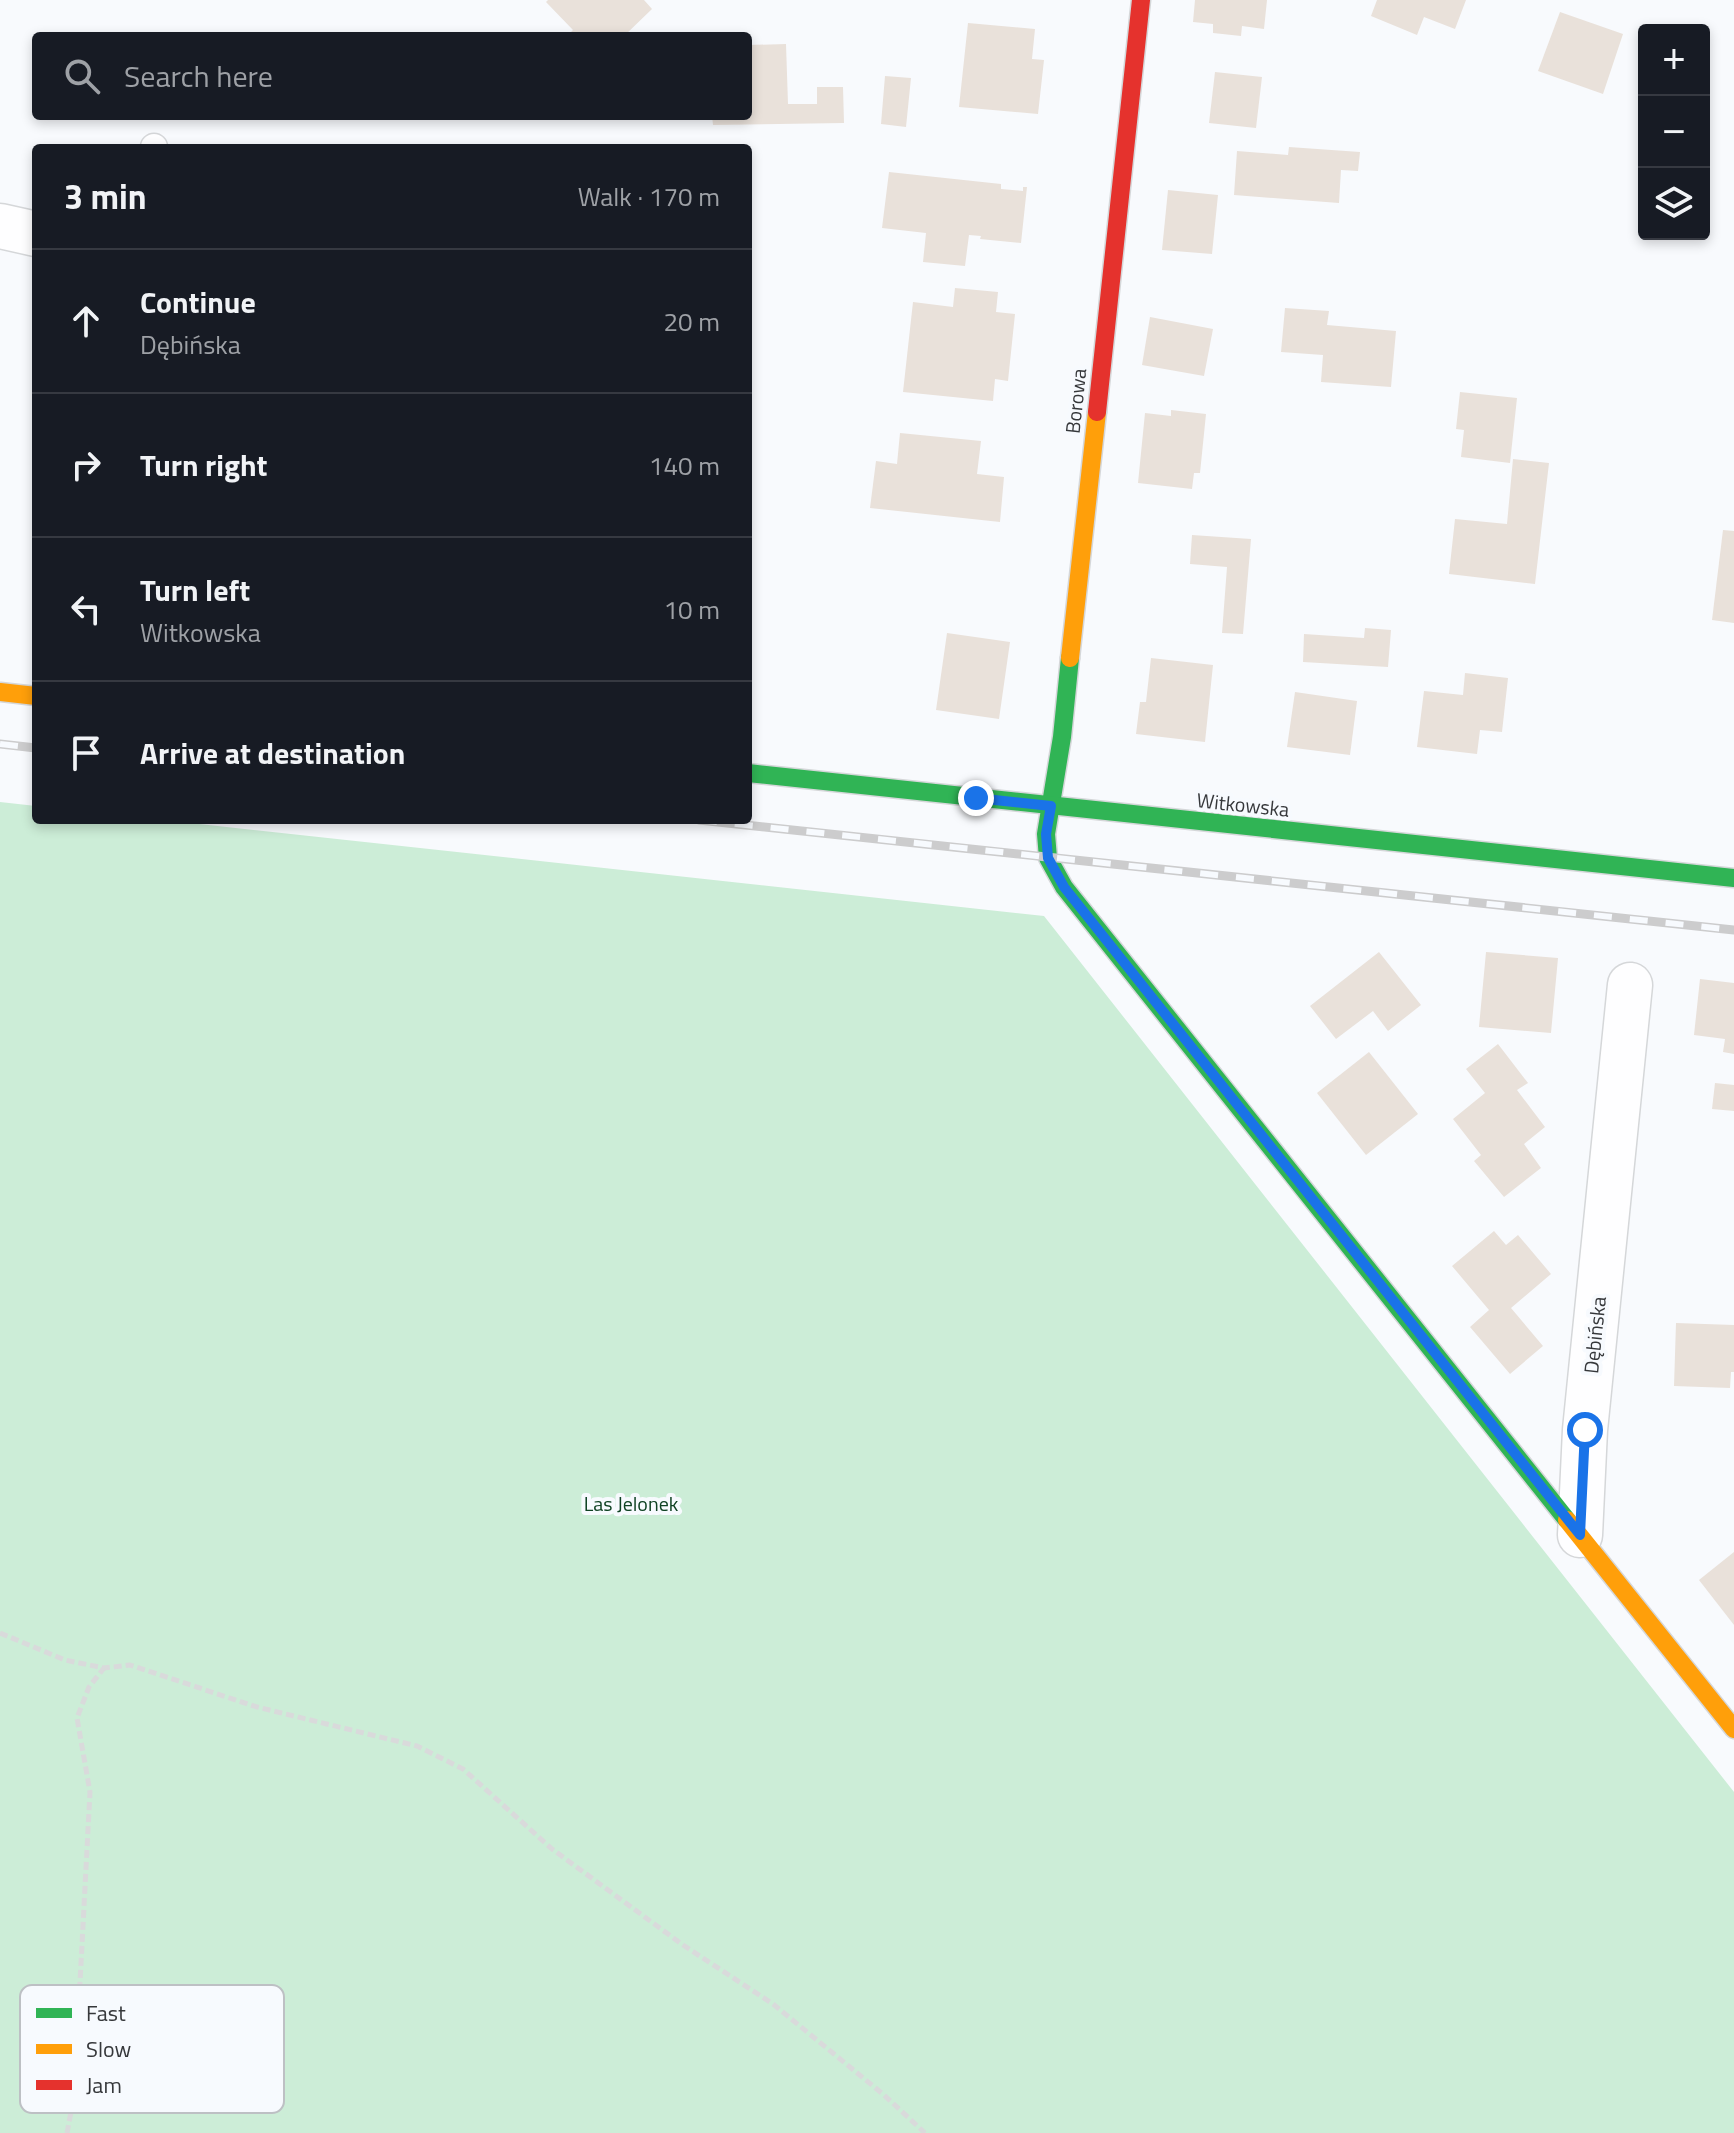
<!DOCTYPE html>
<html lang="en">
<head>
<meta charset="utf-8">
<style>
  :root { --surface:#171b24; --page:#242831; --text:#f1f3f6; --muted:#9ea1a6; --line:#363941 }
  body { margin:0; font-family:"Titillium Web",sans-serif; background:var(--page); color:var(--text) }
  .controls { position:absolute; right:24px; top:24px; display:grid; overflow:hidden; border-radius:8px; box-shadow:0 4px 12px #0003 }
  .controls button { width:72px; height:72px; display:grid; place-items:center; padding:0; border:0; border-bottom:2px solid var(--line); background:var(--surface); color:var(--text); font:40px sans-serif }
  .stop { position:absolute; width:24px; height:24px; margin:-18px; border:6px solid #1a73e8; border-radius:50%; background:#fff }
  .stop.end { background:#1a73e8; border-color:#fff; box-shadow:0 2px 8px #0008 }
  .list { margin:0; padding:0; list-style:none }
  h2 { display:flex; justify-content:space-between; align-items:center; height:104px; margin:0; padding:0 32px; font-size:34px }
  h2 small { font-size:26px; font-weight:400; color:var(--muted) }
  .list li { display:grid; grid-template-columns:52px 1fr auto; gap:24px; align-items:center; box-sizing:border-box; height:144px; padding:0 32px; border-top:2px solid var(--line) }
  .list b { display:block; font-size:30px; white-space:nowrap }
  .list p { margin:0; font-size:26px; white-space:nowrap; color:var(--muted) }
  .list em { font-size:26px; font-style:normal; color:var(--muted) }
  .icon { flex:none; width:44px; height:44px; fill:none; stroke:currentColor; stroke-width:2; stroke-linecap:round; stroke-linejoin:round }
  .map { position:relative; flex:none; width:1734px; height:2133px; overflow:hidden }
  .search { position:absolute; background:var(--surface); box-shadow:0 4px 12px #0003; left:32px; top:32px; width:720px; height:88px; display:flex; align-items:center; gap:20px; box-sizing:border-box; padding:0 28px; border-radius:8px; color:var(--muted); font-size:30px }
  .panel { position:absolute; background:var(--surface); box-shadow:0 4px 12px #0003; left:32px; top:144px; width:720px; height:680px; border-radius:8px }
  .map>svg:first-child { display:block }
</style>
</head>
<body>
<div class="map">
<svg width="1734" height="2133" viewBox="0 0 1734 2133">
  <rect width="100%" height="100%" fill="#f8fafd"/>
  <path fill="#ccedd7" d="M0 802 36 806V820H163L1044 916 1734 1792V2133H0Z"/>
  <g fill="#e9e1da">
    <path d="M548 0H644L652 9 624 36H567L573 30 546 2Z"/>
    <path d="M1195 0H1267L1264 29 1242 26 1241 36 1213 33V24L1193 22Z"/>
    <path d="M1377 0H1466L1455 29 1424 17 1417 35 1371 16Z"/>
    <path d="M1560 12 1623 34 1603 94 1538 71Z"/>
    <path d="M968 23 1035 29 1032 59 1044 60 1038 114 959 107Z"/>
    <path d="M786 44 788 104H817V87H843L844 123 713 125 712 116H748V45Z"/>
    <path d="M1215 72 1262 77 1256 128 1209 123Z"/>
    <path d="M885 76 911 78 906 127 881 124Z"/>
    <path d="M1289 147 1360 152 1358 171 1341 170 1339 203 1234 195 1237 151 1288 155Z"/>
    <path d="M889 172 1001 184V189L1023 191V187H1027L1021 243 980 239 981 236 969 235 965 266 923 262 926 233 882 228Z"/>
    <path d="M1168 190 1218 195 1212 254 1162 250Z"/>
    <path d="M955 288 998 292 996 312 1015 314 1008 381 995 379 993 401 903 392 913 302 953 307Z"/>
    <path d="M1285 308 1329 311 1327 325 1396 331 1391 387 1321 382 1323 355 1281 352Z"/>
    <path d="M1150 317 1213 329 1204 376 1142 365Z"/>
    <path d="M1460 392 1517 398 1510 463 1461 457 1464 430 1456 429Z"/>
    <path d="M1171 410 1206 414 1200 473H1194L1192 489 1138 483 1145 413 1171 416Z"/>
    <path d="M900 433 981 441 977 474 1004 477 1000 522 870 508 876 461 897 464Z"/>
    <path d="M1513 459 1549 463 1535 584 1449 574 1455 519 1507 524Z"/>
    <path d="M1723 530 1734 531V623L1712 620Z"/>
    <path d="M1192 535 1251 539 1243 634 1222 633 1227 567 1190 564Z"/>
    <path d="M1365 628 1391 630 1388 667 1303 662 1304 634 1364 638Z"/>
    <path d="M947 633 1010 642 999 719 936 710Z"/>
    <path d="M1151 658 1213 665 1205 742 1136 734 1140 702H1146Z"/>
    <path d="M1465 673 1508 678 1502 732 1480 730 1477 754 1417 747 1424 691 1463 695Z"/>
    <path d="M1295 692 1357 701 1350 755 1287 747Z"/>
    <path d="M1379 952 1421 1005 1388 1031 1373 1011 1336 1039 1310 1006Z"/>
    <path d="M1486 952 1558 958 1551 1033 1479 1027Z"/>
    <path d="M1700 979 1734 983V1054L1723 1052 1725 1039 1694 1035Z"/>
    <path d="M1498 1044 1528 1083 1517 1090 1545 1127 1524 1144 1541 1168 1504 1197 1474 1161 1481 1155 1453 1119 1485 1093 1466 1069Z"/>
    <path d="M1369 1052 1418 1114 1366 1155 1317 1093Z"/>
    <path d="M1715 1083 1734 1085V1111L1712 1109Z"/>
    <path d="M1494 1231 1506 1245 1518 1235 1551 1274 1511 1308 1543 1346 1510 1374 1470 1327 1489 1310 1452 1266Z"/>
    <path d="M1676 1323 1734 1325V1372H1731L1730 1388 1674 1386Z"/>
    <path d="M1734 1552V1625L1699 1580Z"/>
  </g>
  <g fill="none" stroke-linecap="round" stroke-linejoin="round">
    <defs>
      <path id="lane" d="M154 148V147"/>
      <g id="street">
        <path d="M0 226 36 234"/>
        <path d="M1580 1535 1585 1430 1630 985"/>
      </g>
      <g id="fast">
        <path d="M1070 658 1062 737 1046 834 1048 858 1064 887 1567 1520"/>
        <path d="M748 773 1734 878"/>
      </g>
      <g id="slow">
        <path d="M1070 658 1097 412"/>
        <path d="M0 692 36 696"/>
        <path d="M1567 1520 1734 1729"/>
      </g>
      <path id="jam" d="M1097 412 1141 0"/>
    </defs>
    <use href="#lane" stroke="#d5d7d9" stroke-width="29"/>
    <use href="#street" stroke="#d5d7d9" stroke-width="47"/>
    <use href="#fast" stroke="#d5d7d9" stroke-width="21"/>
    <use href="#slow" stroke="#d5d7d9" stroke-width="21"/>
    <use href="#jam" stroke="#d5d7d9" stroke-width="21"/>
    <g stroke="#d9dadb" stroke-width="5" stroke-dasharray="8 4" stroke-linecap="butt">
      <path d="M0 1633 65 1660 104 1668 130 1665 257 1707 417 1746 463 1769 552 1849 683 1945 773 2004 884 2095 925 2133"/>
      <path d="M67 2133 74 2096 90 1792 77 1718 89 1687 104 1668"/>
    </g>
    <use href="#lane" stroke="#fefeff" stroke-width="26"/>
    <use href="#street" stroke="#fefeff" stroke-width="44"/>
    <use href="#fast" stroke="#30b455" stroke-width="18"/>
    <use href="#slow" stroke="#ff9f0a" stroke-width="18"/>
    <use href="#jam" stroke="#e5322d" stroke-width="18"/>
    <defs>
      <g id="rail">
        <path d="M0 744 36 748"/>
        <path d="M699 820 1734 930"/>
      </g>
    </defs>
    <use href="#rail" stroke="#cccccd" stroke-width="9"/>
    <use href="#rail" stroke="#f7fafe" stroke-width="6" stroke-dasharray="18" stroke-linecap="butt"/>
  </g>
  <g fill="none" stroke-linecap="round" stroke-linejoin="round">
    <path stroke="#1a73e8" stroke-width="10" d="M976 798 1051 806 1046 834 1048 858 1064 887 1580 1535 1585 1430"/>
  </g>
  <g text-anchor="middle" stroke-width="8" stroke-linejoin="round" paint-order="stroke">
    <g font-size="20" fill="#36383b" stroke="#f7fafe">
      <text transform="translate(1076 401) rotate(-84)" y="7">Borowa</text>
      <text transform="translate(1243 805) rotate(6)" y="7">Witkowska</text>
      <text transform="translate(1595 1335) rotate(-84)" y="7">Dębińska</text>
    </g>
    <g font-size="20" fill="#0f4223" stroke="#f7fafe">
      <text x="631" y="1511">Las Jelonek</text>
    </g>
  </g>
  <rect x="20" y="1985" width="264" height="128" rx="12" fill="#f7fafe" stroke="#bdc0c4" stroke-width="2"/>
  <rect x="36" y="2008" width="36" height="10" fill="#30b455"/>
  <rect x="36" y="2044" width="36" height="10" fill="#ff9f0a"/>
  <rect x="36" y="2080" width="36" height="10" fill="#e5322d"/>
  <g font-size="22" fill="#36383b">
    <text x="86" y="2021">Fast</text>
    <text x="86" y="2057">Slow</text>
    <text x="86" y="2093">Jam</text>
  </g>
</svg>
<div class="controls">
<button>+</button>
<button>−</button>
<button><svg class="icon" aria-label="layers" viewBox="0 0 24 24"><path d="M12 4l9 5-9 5-9-5zM3 14l9 5 9-5"/></svg></button>
</div>
<div class="stop" style="left:1585px;top:1430px"></div>
<div class="stop end" style="left:976px;top:798px"></div>
<div class="search"><svg class="icon" aria-label="search" viewBox="0 0 24 24"><circle cx="10" cy="10" r="6"/><path d="M15 15l6 6"/></svg>Search here</div>
<section class="panel">
<h2>3 min<small>Walk · 170 m</small></h2>
<ul class="list">
<li><svg class="icon" aria-label="ahead" viewBox="0 0 24 24"><path d="M12 20V5M6 11l6-6 6 6"/></svg><div><b>Continue</b><p>Dębińska</p></div><em>20 m</em></li>
<li><svg class="icon" aria-label="right" viewBox="0 0 24 24"><path d="M7 20v-9h11M14 6l5 5-5 5"/></svg><div><b>Turn right</b></div><em>140 m</em></li>
<li><svg class="icon" aria-label="left" viewBox="0 0 24 24"><path d="M17 20v-9H6M10 6l-5 5 5 5"/></svg><div><b>Turn left</b><p>Witkowska</p></div><em>10 m</em></li>
<li><svg class="icon" aria-label="arrive" viewBox="0 0 24 24"><path d="M6 21V4h12l-3 4 3 4H6"/></svg><div><b>Arrive at destination</b></div></li>
</ul>
</section>
</div>
</body>
</html>
